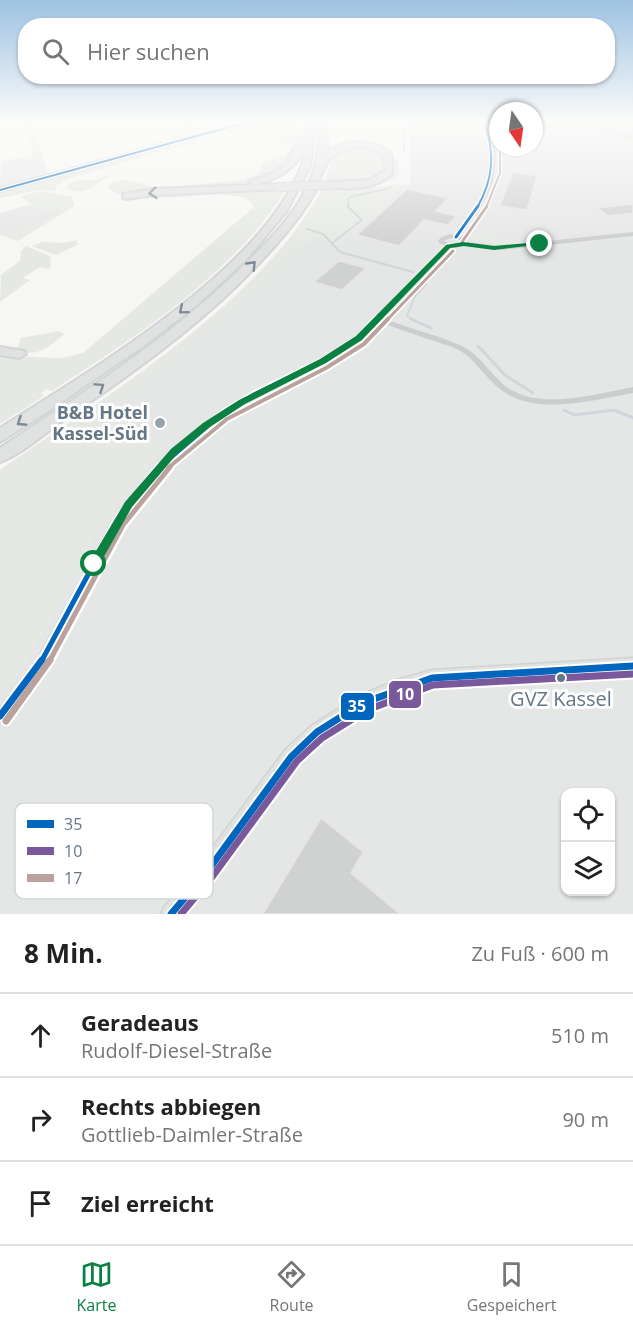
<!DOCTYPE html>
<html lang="de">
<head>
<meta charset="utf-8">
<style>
  :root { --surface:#fff; --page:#f6f6f6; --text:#222; --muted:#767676; --line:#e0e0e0; --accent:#0b8043 }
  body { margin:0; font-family:"Open Sans",sans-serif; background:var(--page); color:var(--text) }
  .controls { position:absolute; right:18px; bottom:18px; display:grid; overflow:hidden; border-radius:12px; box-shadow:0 2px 4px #0004 }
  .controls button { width:54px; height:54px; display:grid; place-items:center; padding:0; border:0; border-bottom:2px solid var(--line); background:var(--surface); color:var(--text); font:30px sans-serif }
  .compass { position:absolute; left:489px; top:102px; width:54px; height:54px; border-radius:50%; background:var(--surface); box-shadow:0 2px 4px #0004; rotate:167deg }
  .stop { position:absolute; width:18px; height:18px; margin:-14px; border:4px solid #0b8043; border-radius:50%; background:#fff }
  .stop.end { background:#0b8043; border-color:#fff; box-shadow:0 2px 6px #0008 }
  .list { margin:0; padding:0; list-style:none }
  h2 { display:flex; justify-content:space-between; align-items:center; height:78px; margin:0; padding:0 24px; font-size:26px }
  h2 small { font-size:20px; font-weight:400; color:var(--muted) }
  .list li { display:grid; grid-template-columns:39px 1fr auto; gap:18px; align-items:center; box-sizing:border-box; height:84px; padding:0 24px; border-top:2px solid var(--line) }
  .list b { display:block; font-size:22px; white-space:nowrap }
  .list p { margin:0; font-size:20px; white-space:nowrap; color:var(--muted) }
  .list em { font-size:20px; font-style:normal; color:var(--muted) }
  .icon { flex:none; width:33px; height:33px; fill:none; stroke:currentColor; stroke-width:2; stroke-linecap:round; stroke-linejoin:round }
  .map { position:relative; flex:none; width:633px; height:914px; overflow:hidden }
  .search { position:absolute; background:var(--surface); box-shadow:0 2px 4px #0004; left:18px; right:18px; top:18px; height:66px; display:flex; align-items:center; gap:15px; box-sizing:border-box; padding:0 21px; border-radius:24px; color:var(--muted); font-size:22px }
  .sheet { height:330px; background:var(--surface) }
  nav { display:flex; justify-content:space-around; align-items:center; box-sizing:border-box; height:84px; border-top:2px solid var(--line); background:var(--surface); font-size:16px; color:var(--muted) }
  nav a { display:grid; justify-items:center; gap:3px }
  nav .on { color:var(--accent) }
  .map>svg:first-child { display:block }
</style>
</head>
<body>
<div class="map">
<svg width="633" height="914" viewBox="0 0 633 914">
  <rect width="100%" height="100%" fill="#f6f6f5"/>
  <g fill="#e5e6e6" fill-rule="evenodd">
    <path d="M410 121H498V147H534V121H633V914H0V691L21 670 94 532 161 447 134 431 110 410 195 343 297 257 311 234 373 214 401 184 410 185ZM566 792H610V892H566Z"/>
    <path d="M38 158 43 176 0 187 1 163Z"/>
    <path d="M29 205 55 211 68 210 58 216 0 235V213Z"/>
  </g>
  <g fill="#e6e9e3">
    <path d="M25 121H33L48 175 138 149 144 144 166 137 178 126 195 121 188 123 207 121 181 130 180 133 184 136 181 138 150 148 145 147 171 138 174 131 187 123 175 128 166 138 143 145 141 150 0 189V187L43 176 38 158 1 163V161L33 156Z"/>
    <path d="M260 121H295L296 126 299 127C298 136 298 150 293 158 270 192 167 192 128 195L117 194 107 188 111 183 126 180 159 188 244 180C253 174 256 178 262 168L260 163 290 152 292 145 278 140 280 136H278L277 131 269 132V135H259V132L246 135V138L251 140 246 142 242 141 239 133 224 130Z"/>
    <path d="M410 121H477L483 134 411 131Z"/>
    <path d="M200 136 185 142 202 137 197 141 68 179 56 186 55 191 38 190 0 198V194L173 145 20 188 0 191Z"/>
    <path d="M360 147 379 151 385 156V172L372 180 324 183 335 153 349 148Z"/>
    <path d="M393 159 397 160 399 172 395 179 374 187 401 184 373 214 335 245 311 234 297 257 195 343 110 410 134 431 161 447 94 532 21 670 0 691V470C104 397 264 301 323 187L383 180 392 174Z"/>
    <path d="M112 175C95 182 85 199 65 188 72 179 84 180 93 180 97 179 106 175 112 175Z"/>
    <path d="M287 188C231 277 138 335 52 391L47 389 41 393 44 396 0 424V356L62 358 83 353 254 207C245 182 161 204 143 196Z"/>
    <path d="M41 191 72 197 74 206C59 218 32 209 21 196Z"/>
    <path d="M58 216 18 241 0 235 51 217Z"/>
    <path d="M472 231 522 241 524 244 499 247 474 244 475 242 469 237Z"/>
    <path d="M77 240V245L56 255 32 246 42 242 64 243Z"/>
    <path d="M26 246 50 256 51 266 48 269 40 267 23 278 30 280 0 302 1 275 20 261 21 251Z"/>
    <path d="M59 331 64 334C52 345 33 361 17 348L21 338Z"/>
  </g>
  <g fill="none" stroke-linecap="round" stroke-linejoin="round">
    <g stroke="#d0d6da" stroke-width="1.5">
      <path d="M404 152 405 121"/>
      <path d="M349 208 348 199 353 196 391 188"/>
    </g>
    <g stroke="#d0d6da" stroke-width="2">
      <path d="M307 229 323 234 340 252 413 272"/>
      <path d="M332 243 362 220 347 206"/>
      <path d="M413 320 407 316 415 296 426 284"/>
    </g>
    <g stroke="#d0d6da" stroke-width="3">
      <path d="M411 319 431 328"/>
      <path d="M478 346 505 375 533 393"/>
      <path d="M564 410 574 415 614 410 633 418"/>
    </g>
  </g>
  <g fill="#d0d1d1" stroke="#e5e5e4" stroke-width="1.5">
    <path d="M578 121H633V143Z"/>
    <path d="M513 172 537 176 527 210 500 206Z"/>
    <path d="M407 189 448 198 436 211 456 216 448 225 424 220 399 246 357 235Z"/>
    <path d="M633 204V213L608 216 597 208Z"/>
    <path d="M339 261 366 268 342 290 314 282Z"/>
    <path d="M321 818 363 852 351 873 400 914H263Z"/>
  </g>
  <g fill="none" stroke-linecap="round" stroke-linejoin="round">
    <defs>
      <g id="secondary">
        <path d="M246 121H254L0 192V188Z"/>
        <path d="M633 658V674L432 686 397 697 369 709 323 738 297 763 214 880 185 914H161L164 907 199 866 285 750 311 726 357 697 397 680 432 670Z"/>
      </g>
      <g id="highway">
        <path d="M308 121H316L310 166 286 212 246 260 198 304 145 345 44 414 0 442V428C91 370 261 271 301 167 304 161 304 152 305 145 298 169 279 178 256 185L280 184 283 185V189L154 195 126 199 123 198V194L154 189 252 185 249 183 251 181C282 171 287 167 299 137L306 139Z"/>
        <path d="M319 121H327V152C345 138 376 139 392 155V174C377 189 348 190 328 187L326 185 331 182 369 180 385 171 384 156C371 146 351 144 337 153 323 162 321 178 315 192 307 206 297 220 286 233 223 309 142 367 61 422 44 434 19 456 0 462V448C87 390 177 334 251 258 271 238 292 217 305 191 317 169 321 146 319 121Z"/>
        <path d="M0 347 24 351 26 354 19 358 0 355Z"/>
      </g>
    </defs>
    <use href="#secondary" stroke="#d2d4d4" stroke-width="3"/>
    <use href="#highway" stroke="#d3d4d5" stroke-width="4"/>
    <path fill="#cccdce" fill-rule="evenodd" d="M482 121H486C508 167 490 199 460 236L462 237 465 242 501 246 633 232V236L501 250 463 246 453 249 450 248 382 318C401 325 420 331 439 337 447 340 456 343 464 347 480 356 490 373 504 385 537 412 595 394 633 387V393C593 400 535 417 500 389 484 377 475 358 457 349 449 345 439 343 431 340 413 334 396 328 379 322L362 340 326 363 258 396 226 415 165 466 121 524 43 669 5 721 0 722V706L35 661 113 518 159 462 220 411 252 392 320 359 356 336 445 246 438 242 440 238 449 234 454 235C485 198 502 169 482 121ZM450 238 458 239 460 243 453 245 444 241Z"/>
    <use href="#secondary" fill="#e0e1e1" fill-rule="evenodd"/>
    <use href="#highway" fill="#e0e1e1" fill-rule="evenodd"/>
    <defs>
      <path id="highway-bridge" d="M280 187 331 185"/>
    </defs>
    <use href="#highway-bridge" stroke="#d3d4d5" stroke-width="10" stroke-linecap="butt"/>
    <use href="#highway-bridge" stroke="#e0e1e1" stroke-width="8"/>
    <defs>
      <g id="bus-1-far4">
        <path d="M0 190 251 121"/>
        <path d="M477 208C494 178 495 153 484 121"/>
      </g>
      <g id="bus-1-far3">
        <path d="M456 237 478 206"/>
        <path d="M376 320 448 246"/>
      </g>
      <path id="bus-1-far2" d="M159 468 223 413 255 394 323 361 359 338 377 319"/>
      <path id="bus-1-far1" d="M41 662 117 521 160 467"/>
      <g id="bus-1">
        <path d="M0 716 42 660"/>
        <path d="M171 914 206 873 291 757 317 732 363 703 432 678 633 666"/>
      </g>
      <path id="bus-2" d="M181 914 212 877 297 761 322 738 367 710 433 685 633 674"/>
      <path id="bus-3-far4" d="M486 208 500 173V147"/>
      <g id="bus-3-far3">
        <path d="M462 242 487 206"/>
        <path d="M387 320 453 251"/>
      </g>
      <path id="bus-3-far2" d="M168 468 227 419 326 368 364 344 388 319"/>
      <path id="bus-3-far1" d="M49 662 123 525 170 467"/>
      <path id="bus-3" d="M6 721 50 660"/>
    </defs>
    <use href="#bus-1-far4" stroke="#fff" stroke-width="4.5"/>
    <use href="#bus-1-far3" stroke="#fff" stroke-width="6"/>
    <use href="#bus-1-far2" stroke="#fff" stroke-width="8"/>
    <use href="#bus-1-far1" stroke="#fff" stroke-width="10"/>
    <use href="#bus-1" stroke="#fff" stroke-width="11"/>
    <use href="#bus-2" stroke="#fff" stroke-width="11"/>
    <use href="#bus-3-far4" stroke="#fff" stroke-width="4.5"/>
    <use href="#bus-3-far3" stroke="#fff" stroke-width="6"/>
    <use href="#bus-3-far2" stroke="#fff" stroke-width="8"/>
    <use href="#bus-3-far1" stroke="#fff" stroke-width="10"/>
    <use href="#bus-3" stroke="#fff" stroke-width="11"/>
    <use href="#bus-1-far4" stroke="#0065bd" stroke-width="2"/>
    <use href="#bus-1-far3" stroke="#0065bd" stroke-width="3"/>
    <use href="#bus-1-far2" stroke="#0065bd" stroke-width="4"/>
    <use href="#bus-1-far1" stroke="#0065bd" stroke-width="5"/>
    <use href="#bus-1" stroke="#0065bd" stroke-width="7"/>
    <use href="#bus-2" stroke="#79589c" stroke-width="7"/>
    <use href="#bus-3-far4" stroke="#baa39c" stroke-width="2"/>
    <use href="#bus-3-far3" stroke="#baa39c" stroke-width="3"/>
    <use href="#bus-3-far2" stroke="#baa39c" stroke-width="4"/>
    <use href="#bus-3-far1" stroke="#baa39c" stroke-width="5"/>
    <use href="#bus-3" stroke="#baa39c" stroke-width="7"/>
  </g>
  <defs><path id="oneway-chevron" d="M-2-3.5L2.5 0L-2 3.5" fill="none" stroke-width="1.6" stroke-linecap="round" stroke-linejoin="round" transform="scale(1.5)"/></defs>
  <g stroke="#7e8b97">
    <use href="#oneway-chevron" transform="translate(153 193) rotate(174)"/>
    <use href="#oneway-chevron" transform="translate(252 265) rotate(-46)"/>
    <use href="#oneway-chevron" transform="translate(183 310) rotate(140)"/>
    <use href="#oneway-chevron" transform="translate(100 387) rotate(-34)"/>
    <use href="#oneway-chevron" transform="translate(21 422) rotate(147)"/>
  </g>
  <linearGradient id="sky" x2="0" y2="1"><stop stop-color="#9ec2e2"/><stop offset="0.49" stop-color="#fbfbfa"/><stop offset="1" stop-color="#fbfbfa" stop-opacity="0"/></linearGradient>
  <rect width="633" height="249" fill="url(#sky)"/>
  <path fill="#0b8043" d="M463 242 494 246 540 242 544 244 494 250 464 246 450 248 362 340 326 363 245 404 210 427 177 454 132 507 98 567H90V561L125 502 171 449 203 423 239 400 320 359 356 336 446 245Z"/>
  <circle fill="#98a3ac" stroke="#fff" stroke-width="2" cx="160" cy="423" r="6"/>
  <circle fill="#657685" stroke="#fff" stroke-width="2" cx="561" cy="678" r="5"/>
  <g text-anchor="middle" stroke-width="6" stroke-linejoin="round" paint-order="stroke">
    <g font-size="18" font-weight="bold" fill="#657685" stroke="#fff" text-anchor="end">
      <text x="148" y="419">B&amp;B Hotel<tspan x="148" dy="21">Kassel-Süd</tspan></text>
    </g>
    <g font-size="20" fill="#657685" stroke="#fff">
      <text x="561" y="706">GVZ Kassel</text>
    </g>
  </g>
  <rect x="15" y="803" width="198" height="96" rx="9" fill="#fff" stroke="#d1d6da" stroke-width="1.5"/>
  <rect x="27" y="820" width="27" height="8" fill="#0065bd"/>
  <rect x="27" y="847" width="27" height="8" fill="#79589c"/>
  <rect x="27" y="874" width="27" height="8" fill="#baa39c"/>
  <g font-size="16" fill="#657685">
    <text x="64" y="830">35</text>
    <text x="64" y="857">10</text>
    <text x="64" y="884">17</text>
  </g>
  <g stroke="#fff" stroke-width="2">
    <rect x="388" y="680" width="34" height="29" rx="6" fill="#79589c"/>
    <rect x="340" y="692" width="35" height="29" rx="6" fill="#0065bd"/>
  </g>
  <g font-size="16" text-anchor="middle" font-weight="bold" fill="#fff">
    <text x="405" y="700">10</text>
    <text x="357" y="712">35</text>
  </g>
</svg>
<div class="controls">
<button><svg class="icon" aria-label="locate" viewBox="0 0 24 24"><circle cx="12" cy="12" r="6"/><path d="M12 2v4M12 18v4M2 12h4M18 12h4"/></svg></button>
<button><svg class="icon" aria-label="layers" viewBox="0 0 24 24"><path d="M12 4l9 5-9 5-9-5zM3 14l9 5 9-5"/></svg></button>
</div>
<svg class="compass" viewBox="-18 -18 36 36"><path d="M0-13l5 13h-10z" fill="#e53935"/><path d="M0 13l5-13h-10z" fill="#767676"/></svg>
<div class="stop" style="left:94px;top:564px"></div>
<div class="stop end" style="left:540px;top:244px"></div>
<div class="search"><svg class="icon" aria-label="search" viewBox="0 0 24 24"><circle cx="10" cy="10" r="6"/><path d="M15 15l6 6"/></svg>Hier suchen</div>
</div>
<section class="sheet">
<h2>8 Min.<small>Zu Fuß · 600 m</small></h2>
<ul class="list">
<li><svg class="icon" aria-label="ahead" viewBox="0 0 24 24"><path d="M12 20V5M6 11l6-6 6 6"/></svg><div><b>Geradeaus</b><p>Rudolf-Diesel-Straße</p></div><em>510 m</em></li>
<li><svg class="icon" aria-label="right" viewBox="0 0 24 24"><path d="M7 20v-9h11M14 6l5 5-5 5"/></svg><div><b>Rechts abbiegen</b><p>Gottlieb-Daimler-Straße</p></div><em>90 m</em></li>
<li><svg class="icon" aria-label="arrive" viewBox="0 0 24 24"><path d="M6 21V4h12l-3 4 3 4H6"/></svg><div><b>Ziel erreicht</b></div></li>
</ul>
</section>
<nav>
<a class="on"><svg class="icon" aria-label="map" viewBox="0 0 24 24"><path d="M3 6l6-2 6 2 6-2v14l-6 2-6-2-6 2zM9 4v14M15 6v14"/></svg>Karte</a>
<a><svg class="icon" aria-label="directions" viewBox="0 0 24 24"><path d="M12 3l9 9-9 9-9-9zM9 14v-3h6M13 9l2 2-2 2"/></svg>Route</a>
<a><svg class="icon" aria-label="saved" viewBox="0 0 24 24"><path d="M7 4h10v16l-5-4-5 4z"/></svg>Gespeichert</a>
</nav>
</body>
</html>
